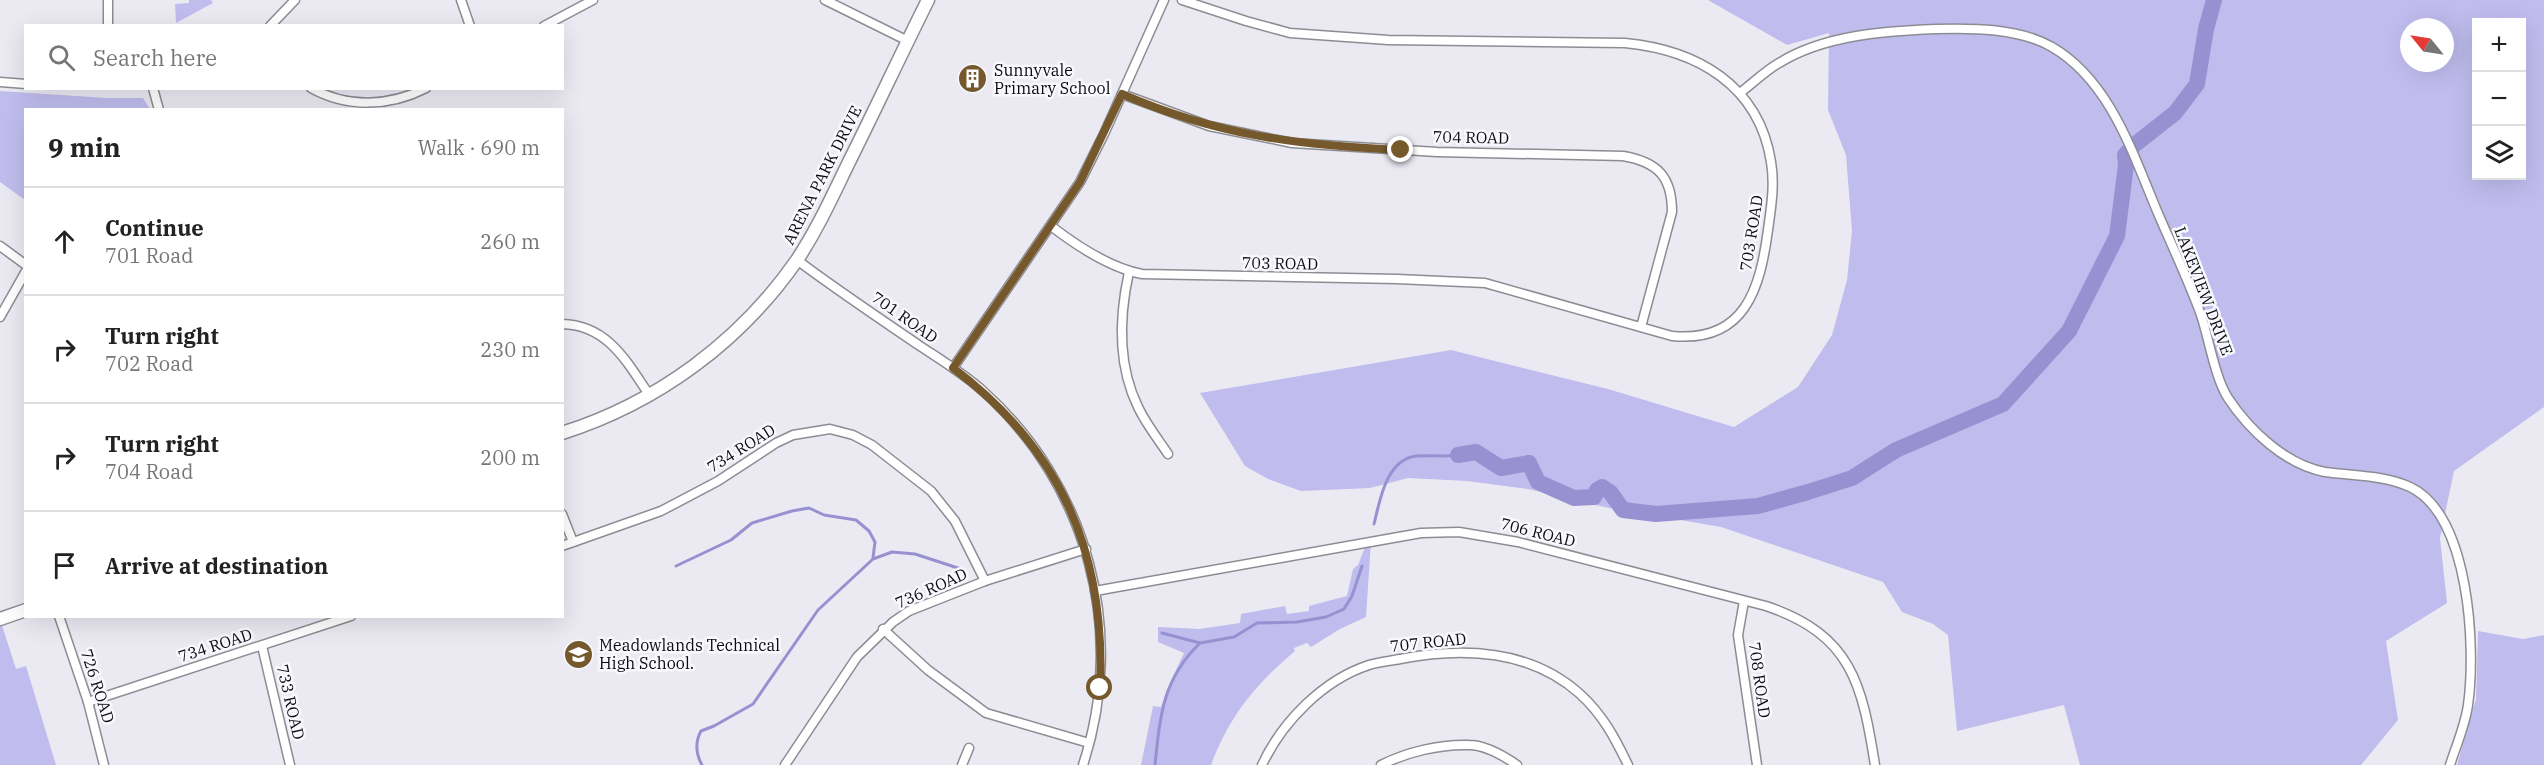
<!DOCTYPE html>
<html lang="en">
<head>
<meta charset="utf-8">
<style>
  :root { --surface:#fff; --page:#f2f2f2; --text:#222; --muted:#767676; --line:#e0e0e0 }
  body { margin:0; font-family:"IBM Plex Serif",serif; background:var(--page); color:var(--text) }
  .controls { position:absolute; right:18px; top:18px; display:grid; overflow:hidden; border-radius:0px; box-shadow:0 6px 24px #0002 }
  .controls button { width:54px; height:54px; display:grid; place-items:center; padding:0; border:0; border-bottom:2px solid var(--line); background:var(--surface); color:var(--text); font:30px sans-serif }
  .compass { position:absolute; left:2400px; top:18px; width:54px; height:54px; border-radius:50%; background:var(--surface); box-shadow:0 6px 24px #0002; rotate:300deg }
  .stop { position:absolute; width:18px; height:18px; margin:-14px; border:4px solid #75592c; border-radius:50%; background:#fff }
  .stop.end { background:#75592c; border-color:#fff; box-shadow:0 2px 6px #0008 }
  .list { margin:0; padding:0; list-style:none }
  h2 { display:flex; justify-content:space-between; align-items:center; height:78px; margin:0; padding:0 24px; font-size:26px }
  h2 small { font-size:20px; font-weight:400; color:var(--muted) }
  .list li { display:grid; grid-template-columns:39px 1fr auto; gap:18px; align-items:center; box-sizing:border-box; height:108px; padding:0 24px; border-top:2px solid var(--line) }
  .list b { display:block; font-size:22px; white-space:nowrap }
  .list p { margin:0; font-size:20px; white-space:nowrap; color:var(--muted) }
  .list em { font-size:20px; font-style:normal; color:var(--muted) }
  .icon { flex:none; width:33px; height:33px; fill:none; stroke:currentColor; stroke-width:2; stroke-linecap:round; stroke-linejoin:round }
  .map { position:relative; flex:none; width:2544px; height:765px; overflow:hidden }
  .search { position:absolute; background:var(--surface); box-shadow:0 6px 24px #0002; left:24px; top:24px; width:540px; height:66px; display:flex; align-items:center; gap:15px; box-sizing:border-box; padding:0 21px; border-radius:0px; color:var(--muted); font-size:22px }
  .panel { position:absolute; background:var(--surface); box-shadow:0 6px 24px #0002; left:24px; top:108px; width:540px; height:510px; border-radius:0px }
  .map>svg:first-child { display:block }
</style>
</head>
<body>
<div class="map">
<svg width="2544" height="765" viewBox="0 0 2544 765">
  <rect width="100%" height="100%" fill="#ebeaf3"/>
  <g fill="#c0bcee" fill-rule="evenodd">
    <path d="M189 0H211L213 3 176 23 175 4 189 3Z"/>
    <path d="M1708 0H2544V407L2454 471 2440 538 2447 603 2386 641 2398 720 2361 765H2080L2064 705 1957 731 1948 635 1933 624 1902 612 1883 582 1721 527 1604 507 1528 489 1467 481 1408 478 1370 488 1301 491 1268 479 1245 466 1200 393 1451 350 1608 389 1734 427 1798 387 1832 335 1847 280 1852 231 1846 155 1828 110 1829 33 1787 45ZM2476 22H2522V176H2476ZM2409 27H2445V63H2409Z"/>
    <path d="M0 91 107 98H143L150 109 26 110 25 200 0 182Z"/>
    <path d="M1371 541 1366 617 1340 629 1311 647 1307 643 1294 648 1295 651C1255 685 1230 715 1211 765H1141L1153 706 1161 707 1167 689 1184 653 1158 642V627L1199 629 1240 623 1241 614 1285 606 1287 614 1309 611V606L1347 596 1353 569 1358 565 1367 542Z"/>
    <path d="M0 619 16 669 26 666 56 765H0Z"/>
    <path d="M2478 631 2523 639 2544 635V765H2457L2476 699Z"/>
  </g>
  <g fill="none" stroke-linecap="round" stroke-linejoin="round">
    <g stroke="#9891d1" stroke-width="3">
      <path d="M1374 524C1380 500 1386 460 1416 456 1430 455 1444 457 1458 455"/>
      <path d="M676 566 731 540 752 523 792 511 809 508 824 515 856 520 869 531 875 542 873 558"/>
      <path d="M1162 633 1200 643 1234 637 1257 623 1297 622 1326 617 1344 609 1352 596 1362 566"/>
      <path d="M702 765C696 754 695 742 701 731L714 726 753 704 818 610 873 559 892 552 915 554 964 570"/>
      <path d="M1155 765C1160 715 1163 679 1200 643"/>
    </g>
    <path stroke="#9891d1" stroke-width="16" d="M1458 455 1476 452 1501 468 1529 463 1538 482 1574 498 1594 497 1597 490 1602 487 1610 492 1623 510 1656 514 1758 506 1808 492 1852 478 1896 450 2003 404 2069 331 2117 236 2126 165 2125 155 2133 146 2175 113 2197 84 2206 29 2214 0"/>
    <defs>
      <g id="street">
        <path d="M108 0V26"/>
        <path d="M461 0 470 26"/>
        <path d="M825 0 908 41"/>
        <path d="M270 26 295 0"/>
        <path d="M544 26 593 0"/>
        <path d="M0 82 26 84"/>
        <path d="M153 88 159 110"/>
        <path d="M311 88C347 108 389 107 426 88"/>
        <path d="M1740 93C1753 83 1765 71 1779 63 1824 35 1885 31 1936 29 1973 28 2019 28 2052 47 2112 82 2134 158 2160 218 2174 250 2189 282 2201 315 2209 339 2215 378 2228 398 2249 430 2286 465 2325 472 2354 476 2384 475 2410 487 2470 515 2476 649 2468 705 2465 726 2456 746 2450 765"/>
        <path d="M1122 94 1209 126 1292 143 1437 152 1623 156C1658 162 1672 177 1672 212L1641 327"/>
        <path d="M1051 226C1077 246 1110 268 1142 274L1397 279 1485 283 1672 336C1745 343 1760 289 1768 230 1771 208 1775 185 1771 162 1759 85 1697 50 1625 43L1388 40 1290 33 1246 21 1182 0"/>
        <path d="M0 246 26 265"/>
        <path d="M797 260C837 290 879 318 920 346 941 360 964 374 983 391 1088 485 1127 631 1083 765"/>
        <path d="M1129 272C1119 317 1117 364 1138 407 1146 424 1158 439 1168 454"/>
        <path d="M0 317 26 271"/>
        <path d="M562 324C608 325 627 362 650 396"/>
        <path d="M953 368 1080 182 1104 134 1164 0"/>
        <path d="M562 514 573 542"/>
        <path d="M562 546 661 511 718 481 776 443 793 435 830 429 853 435 872 445 931 491 955 521 985 581"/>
        <path d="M1095 591 1421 533 1459 532 1518 542 1766 606C1852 635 1862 684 1875 765"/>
        <path d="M1744 601 1738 635 1757 765"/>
        <path d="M59 616 88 702 104 765"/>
        <path d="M883 629 928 670 986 713 1089 743"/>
        <path d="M262 646 290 765"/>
        <path d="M88 702 351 616"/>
        <path d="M785 765 857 657 893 622 909 611 985 581 1086 549"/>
        <path d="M962 765 969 748"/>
        <path d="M1262 765C1282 722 1323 680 1369 665 1379 662 1390 661 1400 659 1463 647 1530 649 1580 694 1603 715 1615 738 1628 765"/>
        <path d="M1381 765C1407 752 1440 744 1469 745 1485 745 1504 756 1517 765"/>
      </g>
      <g id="secondary">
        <path d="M562 433C657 403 740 342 797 260 817 230 832 197 848 164 875 110 901 54 928 0"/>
        <path d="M0 619 26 610"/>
      </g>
    </defs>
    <use href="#street" stroke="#8c8c94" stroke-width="11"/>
    <use href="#secondary" stroke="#8c8c94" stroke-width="15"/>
    <use href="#street" stroke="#fff" stroke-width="8"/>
    <use href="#secondary" stroke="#fff" stroke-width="12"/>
  </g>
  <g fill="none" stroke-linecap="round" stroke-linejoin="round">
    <path stroke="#75592c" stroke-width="8" d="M1100 688C1106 554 1061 449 953 368L1080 182 1122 94C1219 136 1297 145 1401 150"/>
  </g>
  <defs>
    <symbol id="building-disc" viewBox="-11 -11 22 22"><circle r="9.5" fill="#75592c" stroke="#f8f8ff"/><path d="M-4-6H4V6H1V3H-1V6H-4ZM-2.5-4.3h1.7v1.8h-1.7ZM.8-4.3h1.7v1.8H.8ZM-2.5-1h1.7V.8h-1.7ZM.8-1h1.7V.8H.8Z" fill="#fff"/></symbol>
    <symbol id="school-disc" viewBox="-11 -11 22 22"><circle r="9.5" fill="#75592c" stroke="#f8f8ff"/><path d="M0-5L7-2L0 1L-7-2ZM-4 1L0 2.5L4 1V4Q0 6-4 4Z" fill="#fff"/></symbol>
  </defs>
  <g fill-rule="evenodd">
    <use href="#building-disc" x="956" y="62" width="33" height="33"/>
    <use href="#school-disc" x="562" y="638" width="33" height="33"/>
  </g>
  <g text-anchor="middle" stroke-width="5" stroke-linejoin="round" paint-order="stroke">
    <g font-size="16" fill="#0c0c0f" stroke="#f8f8ff" text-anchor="start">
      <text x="994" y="76">Sunnyvale<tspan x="994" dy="18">Primary School</tspan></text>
      <text x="599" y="651">Meadowlands Technical<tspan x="599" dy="18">High School.</tspan></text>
    </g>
    <g font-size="16" fill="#0c0c0f" stroke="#f8f8ff">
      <text transform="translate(1471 137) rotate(1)" y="6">704 ROAD</text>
      <text transform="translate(822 175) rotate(-63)" y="6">ARENA PARK DRIVE</text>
      <text transform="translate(1751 233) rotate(-81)" y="6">703 ROAD</text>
      <text transform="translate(1280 263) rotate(1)" y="6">703 ROAD</text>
      <text transform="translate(2204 291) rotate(69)" y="6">LAKEVIEW DRIVE</text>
      <text transform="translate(905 317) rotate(35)" y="6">701 ROAD</text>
      <text transform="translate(741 448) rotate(-32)" y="6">734 ROAD</text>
      <text transform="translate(1538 532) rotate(14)" y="6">706 ROAD</text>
      <text transform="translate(931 588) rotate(-24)" y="6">736 ROAD</text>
      <text transform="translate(1428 642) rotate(-6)" y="6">707 ROAD</text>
      <text transform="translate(215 645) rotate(-18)" y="6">734 ROAD</text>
      <text transform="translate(1760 680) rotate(82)" y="6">708 ROAD</text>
      <text transform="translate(98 686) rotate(72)" y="6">726 ROAD</text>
      <text transform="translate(291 702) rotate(77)" y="6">733 ROAD</text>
    </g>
  </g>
</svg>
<div class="controls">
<button>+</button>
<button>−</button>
<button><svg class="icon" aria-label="layers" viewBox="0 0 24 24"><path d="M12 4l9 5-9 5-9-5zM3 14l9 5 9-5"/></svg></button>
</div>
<svg class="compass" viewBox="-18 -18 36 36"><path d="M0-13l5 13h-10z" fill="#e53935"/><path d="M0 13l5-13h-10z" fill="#767676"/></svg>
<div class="stop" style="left:1100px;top:688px"></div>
<div class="stop end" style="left:1401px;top:150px"></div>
<div class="search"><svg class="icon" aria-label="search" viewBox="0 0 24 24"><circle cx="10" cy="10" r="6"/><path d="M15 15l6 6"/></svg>Search here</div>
<section class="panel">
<h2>9 min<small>Walk · 690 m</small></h2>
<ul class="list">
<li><svg class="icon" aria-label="ahead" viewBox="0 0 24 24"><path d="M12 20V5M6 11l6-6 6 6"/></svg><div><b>Continue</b><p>701 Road</p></div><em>260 m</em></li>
<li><svg class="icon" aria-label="right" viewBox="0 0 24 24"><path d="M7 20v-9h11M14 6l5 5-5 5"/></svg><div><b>Turn right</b><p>702 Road</p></div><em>230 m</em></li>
<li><svg class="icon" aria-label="right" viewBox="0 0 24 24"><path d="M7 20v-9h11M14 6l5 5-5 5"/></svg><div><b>Turn right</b><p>704 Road</p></div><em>200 m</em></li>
<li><svg class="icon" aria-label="arrive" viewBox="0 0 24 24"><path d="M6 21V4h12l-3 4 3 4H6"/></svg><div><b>Arrive at destination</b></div></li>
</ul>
</section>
</div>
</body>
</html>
